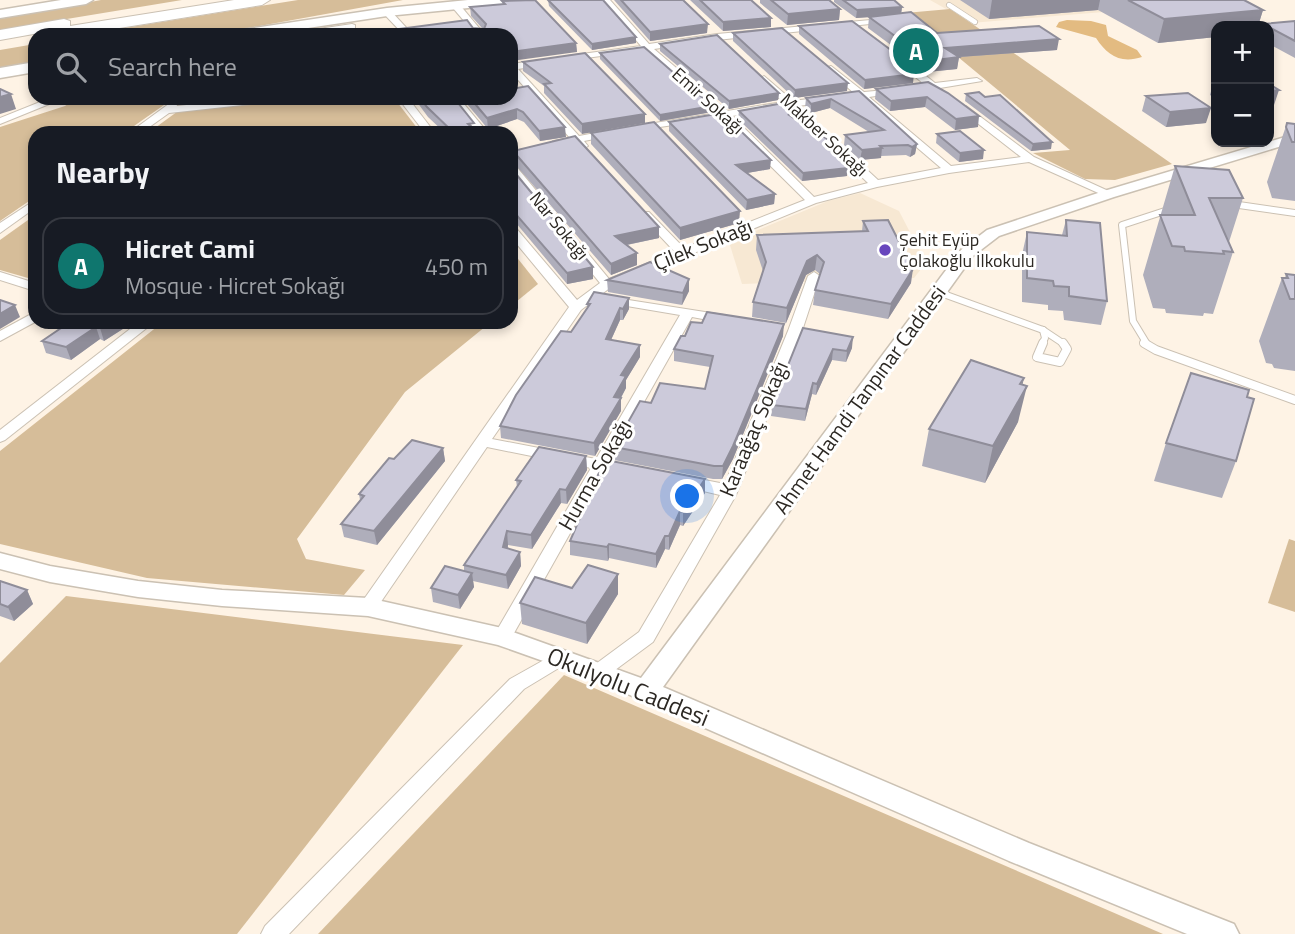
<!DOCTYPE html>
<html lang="en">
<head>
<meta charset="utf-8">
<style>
  :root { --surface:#171b24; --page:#20242c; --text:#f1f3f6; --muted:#9ea1a6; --line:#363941; --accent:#0f766e }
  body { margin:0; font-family:"Titillium Web",sans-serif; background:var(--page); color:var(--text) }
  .controls { position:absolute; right:21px; top:21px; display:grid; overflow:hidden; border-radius:14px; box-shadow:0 4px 10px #0003 }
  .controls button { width:63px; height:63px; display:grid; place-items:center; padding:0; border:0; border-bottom:2px solid var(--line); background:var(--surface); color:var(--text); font:35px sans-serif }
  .you { position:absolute; left:688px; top:497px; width:24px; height:24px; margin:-18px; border:5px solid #fff; border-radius:50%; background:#1a73e8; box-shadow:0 0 0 10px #1a73e833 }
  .badge { display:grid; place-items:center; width:46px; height:46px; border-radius:50%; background:var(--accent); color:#fff; font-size:23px; font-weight:700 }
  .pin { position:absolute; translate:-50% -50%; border:4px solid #fff; box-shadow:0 2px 7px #0006 }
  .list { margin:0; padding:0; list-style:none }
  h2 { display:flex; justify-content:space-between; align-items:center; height:91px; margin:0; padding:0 28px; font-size:30px }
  h2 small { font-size:23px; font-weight:400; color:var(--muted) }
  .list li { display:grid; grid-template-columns:46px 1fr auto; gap:21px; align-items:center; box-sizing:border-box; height:98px; margin:0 14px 14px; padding:0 14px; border:2px solid var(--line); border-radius:21px }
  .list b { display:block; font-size:26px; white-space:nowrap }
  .list p { margin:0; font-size:23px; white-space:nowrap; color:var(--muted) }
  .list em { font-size:23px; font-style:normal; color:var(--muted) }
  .icon { flex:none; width:38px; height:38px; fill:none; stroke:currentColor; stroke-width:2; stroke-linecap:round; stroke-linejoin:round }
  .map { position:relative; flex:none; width:1295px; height:934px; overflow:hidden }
  .search { position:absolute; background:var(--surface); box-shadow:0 4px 10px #0003; left:28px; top:28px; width:490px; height:77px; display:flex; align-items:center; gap:18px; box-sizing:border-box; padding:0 24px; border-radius:21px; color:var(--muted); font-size:26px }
  .panel { position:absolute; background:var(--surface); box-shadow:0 4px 10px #0003; left:28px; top:126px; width:490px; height:203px; border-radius:21px }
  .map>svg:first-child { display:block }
</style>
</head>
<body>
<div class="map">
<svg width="1295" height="934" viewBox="0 0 1295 934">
  <rect width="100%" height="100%" fill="#fef3e5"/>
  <g fill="#f7e8d3">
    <path d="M930 0H1136L1152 8 971 23Z"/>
    <path d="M860 193 899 211 926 263 914 278 742 284 729 242 828 201Z"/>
  </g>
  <g fill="#d6bd99">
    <path d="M101 0H182L0 30V19Z"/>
    <path d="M298 0H403L209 35H81Z"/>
    <path d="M950 9 971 23 1172 164 1115 180 1085 179 1033 153 1070 150 905 13Z"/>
    <path d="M35 44V64L0 69V50Z"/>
    <path d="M76 98H174L124 133H35V197L0 221V127L65 106Z"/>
    <path d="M196 98H394L421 133H148Z"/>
    <path d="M35 215V280L0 270V240Z"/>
    <path d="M511 250 538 284 511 306Z"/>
    <path d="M163 322H491L405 392 297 539 306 559 365 570 344 595 147 578 0 544V451Z"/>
    <path d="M1289 539 1295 541V612L1268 603Z"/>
    <path d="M66 596 463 645 237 934H0V663Z"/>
    <path d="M564 675 1163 934H318Z"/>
  </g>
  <path fill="#e3bb81" d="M1067 20 1091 21 1106 25 1108 36 1137 50 1142 57C1120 64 1107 55 1096 38L1056 27 1059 22Z"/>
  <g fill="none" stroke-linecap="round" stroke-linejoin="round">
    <defs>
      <path id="service-far2" d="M949 5 975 22"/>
      <g id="service-far1">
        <path d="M1232 204 1295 213"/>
        <path d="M938 292 1043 330"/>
        <path d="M1043 330 1064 344"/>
        <path d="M1042 344 1045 338 1043 330"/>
        <path d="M1147 344 1133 321 1122 225 1171 209"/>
      </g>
      <g id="service">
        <path d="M1043 343 1037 357 1060 362 1067 349 1063 343"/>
        <path d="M1144 343 1156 350 1295 400"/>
      </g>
      <g id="minor">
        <path d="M602 0H610L649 44 717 34 892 18V22H889L717 40 654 49 727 111 783 102 761 81 759 79 764 76 793 101 854 93 828 71V67L831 66 864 92 897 89V93L869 97 951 166 1021 157 958 108 966 106 1034 157 1115 194 1105 196 1029 162 949 173 877 187 816 203 611 287 581 310 492 439 596 459 680 315 603 302V296L724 315 731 319 724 323 692 317 610 462 618 467 616 470 605 471 509 642 502 644 495 642 493 637 591 468 487 447 374 612H362L359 607 362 602 569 307 511 237V226L515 227 577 300 600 283 511 174V164L515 165 609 279 675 252 641 216V212H649L684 248 805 200 722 118 632 131V127L636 126 717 113 645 50 564 61V57L567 56 641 46ZM859 98 941 168 878 180 798 106ZM789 107 868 183 814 197 732 116Z"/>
        <path d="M453 4H459L485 35H476L453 8Z"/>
        <path d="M384 10H390L413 35H404L384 14Z"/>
        <path d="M352 24 355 25V29L304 35H278Z"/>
        <path d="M891 53H897L935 83 977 78 982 81 940 88 936 92 931 89 914 90V86L924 84 891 57Z"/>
        <path d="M542 60 547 63 545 65 518 69 579 136 611 130 615 131V135L584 141 588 146 583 149 574 143 553 145V141L570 138 511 72V64Z"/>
        <path d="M50 98H64L0 124V118Z"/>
        <path d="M253 98H285L280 101 169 113 141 133H129L170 103H176L177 106Z"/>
        <path d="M398 98H408L435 133H425Z"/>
        <path d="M449 98H459L488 133H478Z"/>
        <path d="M35 200V208L0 233V223Z"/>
        <path d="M0 272 35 283V291L0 280Z"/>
        <path d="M814 272 820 276 802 331 736 495 653 642 607 676 600 678 593 676 590 671 593 666 639 632 720 495 678 485 676 481 684 476 725 484 788 331 808 276Z"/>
        <path d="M35 312V322L0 341V331Z"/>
        <path d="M139 322 153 323 5 440 0 442V430Z"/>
        <path d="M560 651 567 653 569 658 567 663 524 689 289 934H261L265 926 510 679Z"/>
      </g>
      <path id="tertiary" d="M1295 134V142L1114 197 999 236 973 256 663 687 1029 843 1234 924 1239 934H1187L1009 861 591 678 498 645 368 616 222 606 138 597 50 582 0 569V553L50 566 138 581 222 590 368 598 502 628 641 678 961 250 987 230 1104 191Z"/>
      <g id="primary">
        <path d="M61 0H93L86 4 0 18V10Z"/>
        <path d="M468 0H516L509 4 387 16 262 35H227L234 31 387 8Z"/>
        <path d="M35 62V72L0 78V68Z"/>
      </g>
      <path id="motorway" d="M234 0H270L262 5 76 35H38L39 33 0 40V30L64 19 70 21V26Z"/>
    </defs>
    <use href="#service-far2" stroke="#cbc1b3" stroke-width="6"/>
    <use href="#service-far1" stroke="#cbc1b3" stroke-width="8"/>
    <use href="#service" stroke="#cbc1b3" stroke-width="10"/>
    <use href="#minor" stroke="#cbc1b3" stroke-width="2"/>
    <use href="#tertiary" stroke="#cbc1b3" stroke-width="3"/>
    <use href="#primary" stroke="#cbc1b3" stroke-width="3"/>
    <use href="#motorway" stroke="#cbc1b3" stroke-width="2"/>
    <use href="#service-far2" stroke="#fff" stroke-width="4.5"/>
    <use href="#service-far1" stroke="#fff" stroke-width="6"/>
    <use href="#service" stroke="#fff" stroke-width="8"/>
    <use href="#minor" fill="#fff" fill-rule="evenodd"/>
    <use href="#tertiary" fill="#fff" fill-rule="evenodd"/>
    <use href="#primary" fill="#fff" fill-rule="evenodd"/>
    <use href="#motorway" fill="#fff" fill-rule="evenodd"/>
  </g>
  <g fill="#afaebb">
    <path d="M548 0 636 37V43L592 50 549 6Z"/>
    <path d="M614 0H683L707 33 650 41Z"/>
    <path d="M690 0H751L771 27 723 31Z"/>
    <path d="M760 0H829L840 9 839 20 787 25 760 3Z"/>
    <path d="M834 0H894L902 7 901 13 937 33 1057 50 959 57 957 69 927 72 868 28 869 17 856 18 834 2Z"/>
    <path d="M960 0H1244L1263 10 1258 26H1216V37L1158 43 1098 10 989 19Z"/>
    <path d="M502 1 576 43 577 52 511 35H376V32L482 28 471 16 470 7 503 4Z"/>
    <path d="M1295 21V58L1269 44V26H1262L1263 24Z"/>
    <path d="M799 26 911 65 910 71 913 83 864 89 799 34Z"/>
    <path d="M733 33 847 91 794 98 733 41Z"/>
    <path d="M660 44 779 93 778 100 729 109 660 51Z"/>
    <path d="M585 53 582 134 544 93V86L523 71V62Z"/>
    <path d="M600 53 712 106V112L660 121 600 59Z"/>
    <path d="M1214 80H1216V99L1210 95Z"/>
    <path d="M928 82 978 127 955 130 925 107 890 111 875 99 876 89Z"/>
    <path d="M859 91 917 144 915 154 910 157 906 155 881 156V158L860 160 844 145 845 135 869 132 830 108 811 113 805 108 806 98Z"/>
    <path d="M966 94 1051 149 1031 151 965 101Z"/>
    <path d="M1146 96 1206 123 1166 127 1142 111Z"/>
    <path d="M414 98H454L474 129 479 133H445L428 117Z"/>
    <path d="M462 98H511L566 137 540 141 524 122 517 119 488 129Z"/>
    <path d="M739 111H798V119H796L842 162 847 176 802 181 738 119Z"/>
    <path d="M669 122 770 169 747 173 775 194 774 204 746 210 669 131Z"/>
    <path d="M1287 123 1295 124V201L1272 198 1267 182Z"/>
    <path d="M591 133 739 223 680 240 591 144Z"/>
    <path d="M937 134 983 159 959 162 936 143Z"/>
    <path d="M513 151 659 238 627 245 637 253V265L611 275 513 162Z"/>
    <path d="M1175 166 1243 198 1229 242 1233 252 1213 314 1204 313 1203 316 1166 313 1165 309 1153 308 1143 275Z"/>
    <path d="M511 168 593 279 567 284 511 217Z"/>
    <path d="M1066 220 1107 301 1101 325 1064 320 1063 311 1048 310V305L1022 302V255L1027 232 1062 235Z"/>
    <path d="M863 221 911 283 888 319 813 305 815 290 820 274 815 270 806 275 786 323 752 317 753 302 763 271 756 250 757 235 862 231Z"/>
    <path d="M1286 274 1295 275V371L1274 368 1272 364 1266 363 1259 341 1282 278H1285Z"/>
    <path d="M607 280 689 291 682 305 608 292Z"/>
    <path d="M629 298V309L623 320H620L611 340 640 357 626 380V388L621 398V411L595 456 501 438 500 426 571 332 587 308V304Z"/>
    <path d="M65 322H128L129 325 104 341 100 339 71 360 46 353 42 341 66 325Z"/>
    <path d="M803 328 852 348 846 362 832 360 816 395 812 394 805 421 771 416 772 405Z"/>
    <path d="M685 336H783L733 459 722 479H713L614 460V447L651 403 705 389 710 367 674 361V349Z"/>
    <path d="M1022 385 1018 422 985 483 922 466 929 429Z"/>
    <path d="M1247 397 1236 461 1222 498 1154 481 1166 443Z"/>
    <path d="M443 448 445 461 377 545 344 537 341 524 360 500 359 494 394 459Z"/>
    <path d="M586 456 587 470 567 504 561 503 532 549 508 545V549L520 552 521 566 508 589 473 581 474 587 460 609 433 602 431 588 464 571V565L517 487 516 480Z"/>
    <path d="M705 479V493L683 526 680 525 669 550 665 549 656 568 609 558 608 561 570 555V541L587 503V495Z"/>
    <path d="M0 581 27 590 33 604 14 621 0 616Z"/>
    <path d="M572 588 618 594 587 644 522 624 520 603Z"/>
  </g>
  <g fill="#8f8d99">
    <path d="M992 0H1100L1098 10 989 19Z"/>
    <path d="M902 7 901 15 856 18 857 10Z"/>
    <path d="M840 9 839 20 787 25 788 14Z"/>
    <path d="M1263 10 1258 26H1216V37L1158 43 1164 19Z"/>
    <path d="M771 18V27L723 31V22Z"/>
    <path d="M708 24 707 33 650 41V32Z"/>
    <path d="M636 37V43L592 50V44Z"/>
    <path d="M1059 39 1057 50 959 57 957 69 927 72 929 61 945 48Z"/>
    <path d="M576 43 577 52 511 61V52Z"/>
    <path d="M911 65 910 74 902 66Z"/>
    <path d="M914 74 913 83 864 89 865 80Z"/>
    <path d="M848 83 847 91 794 98 795 90Z"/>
    <path d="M1279 90 1274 105H1269V91Z"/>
    <path d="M779 93 778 100 729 109V101Z"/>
    <path d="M11 94 16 109 0 114V97Z"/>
    <path d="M927 97 925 107 890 111 891 101Z"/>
    <path d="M831 99 830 108 811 113V104Z"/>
    <path d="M712 106V112L660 121V115Z"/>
    <path d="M1211 108 1206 123 1166 127 1170 112Z"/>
    <path d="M517 109V119L488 129 487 118Z"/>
    <path d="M798 111V119L789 123V115Z"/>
    <path d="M645 114V123L582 134V124Z"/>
    <path d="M979 116 978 127 955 130 956 119Z"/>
    <path d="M565 127 566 137 540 141 539 131Z"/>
    <path d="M1052 142 1051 149 1031 151 1033 144Z"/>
    <path d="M917 144 915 154 910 157 912 147Z"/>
    <path d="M882 148 881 158 860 160 862 150Z"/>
    <path d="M984 150 983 159 959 162 960 153Z"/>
    <path d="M836 154H843L842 162Z"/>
    <path d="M771 160 770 169 736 175V165Z"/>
    <path d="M848 168 847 176 802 181 803 173Z"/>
    <path d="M775 194 774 204 746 210 747 200Z"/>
    <path d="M740 211 739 223 680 240V228Z"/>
    <path d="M659 227V238L616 247 615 236Z"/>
    <path d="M637 253V265L611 275V264Z"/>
    <path d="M817 255 815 270 806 275 786 323 787 308 807 261Z"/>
    <path d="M593 267V279L567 284V273Z"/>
    <path d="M913 269 911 283 888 319 891 304Z"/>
    <path d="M689 279V291L682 305 683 293Z"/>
    <path d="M629 298V309L623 320V309Z"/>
    <path d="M15 305 20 317 0 329V314Z"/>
    <path d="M620 308V320L606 351V339Z"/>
    <path d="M110 322H128L129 325 104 341 100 328Z"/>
    <path d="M784 324 783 336 733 459 722 479 723 466Z"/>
    <path d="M96 327 100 339 71 360 66 347Z"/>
    <path d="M853 337 852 348 846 362 847 351Z"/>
    <path d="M640 345V357L626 380V388L619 401 621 398V411L595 456 594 443 621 375Z"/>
    <path d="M833 349 832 360 816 395 817 384Z"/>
    <path d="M1024 378 1019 400 1027 386 1018 422 985 483 993 446Z"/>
    <path d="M813 383 812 394 805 421 806 409Z"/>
    <path d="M443 448 445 461 377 545 374 531Z"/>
    <path d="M586 456 587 470 567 504 566 490Z"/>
    <path d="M705 479V493L683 526V512Z"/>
    <path d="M560 489 561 503 532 549 531 535Z"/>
    <path d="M680 511V525L669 550V536Z"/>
    <path d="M507 531 508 545 505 561 503 547Z"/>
    <path d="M665 536V549L656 568V554Z"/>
    <path d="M609 544V558L608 561 607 547Z"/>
    <path d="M520 552 521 566 508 589 506 575Z"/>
    <path d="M472 573 474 587 460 609 458 595Z"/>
    <path d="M618 574V594L587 644 586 623Z"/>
    <path d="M27 590 33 604 14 621 8 607Z"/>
  </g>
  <g fill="#cccada" stroke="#8f8d99" stroke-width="2">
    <path d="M535 0 576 43 511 52V35H378L376 32 467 20 473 28 484 29 486 24 470 7 505 4 502 1Z"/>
    <path d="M548 0H603L636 37 592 44Z"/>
    <path d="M621 0H683L708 24 650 32Z"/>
    <path d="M700 0H751L771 18 723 22Z"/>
    <path d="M771 0H829L840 9 788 14Z"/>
    <path d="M843 0H894L902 7 857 10Z"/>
    <path d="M1128 0H1244L1263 10 1164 19Z"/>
    <path d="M911 12 937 33 1039 26 1059 39 945 48 959 57 929 61 869 17Z"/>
    <path d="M852 21 911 65 902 66 914 74 865 80 799 26Z"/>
    <path d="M1295 21V41L1263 24Z"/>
    <path d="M782 28 848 83 795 90 733 33Z"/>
    <path d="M717 35 779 93 729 101 660 44Z"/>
    <path d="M644 47 712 106 660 115 600 53Z"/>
    <path d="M585 53 645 114 582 124 544 84 551 83 523 62Z"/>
    <path d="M928 82 948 93 979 116 956 119 927 97 891 101 876 89Z"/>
    <path d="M1269 84 1279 90 1269 91Z"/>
    <path d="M528 86 565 127 539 131 523 112 517 109 487 118 470 98H511V89Z"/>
    <path d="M0 89 11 94 0 97Z"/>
    <path d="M859 91 917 144 912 147 908 145 880 146 882 148 862 150 845 135 884 130 831 99 811 104 806 98Z"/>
    <path d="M979 92 985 97 1000 95 1052 142 1033 144 966 94Z"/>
    <path d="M1188 93 1211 108 1170 112 1146 96Z"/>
    <path d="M420 98H454L474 123 468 124 478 133H454L427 107Z"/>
    <path d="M789 102 798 111 789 115 827 139 843 154H836L848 168 803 173 739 111Z"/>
    <path d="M722 113 771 160 736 165 775 194 747 200 669 122Z"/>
    <path d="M654 122 740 211 680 228 591 133Z"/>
    <path d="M1287 123 1295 124V142H1292L1286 127Z"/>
    <path d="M960 131 984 150 960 153 937 134Z"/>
    <path d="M575 136 659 227 615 236 637 253 611 264 513 151Z"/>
    <path d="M1175 166 1229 170 1243 198H1209L1233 252 1223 251 1224 254 1185 251 1184 247 1172 246 1160 215H1195Z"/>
    <path d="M511 168 593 267 567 273 519 218 511 207Z"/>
    <path d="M888 220 913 269 891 304 815 290 824 262 817 255 807 261 787 308 753 302 766 262 757 235 868 231 863 221Z"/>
    <path d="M1066 220 1100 223 1107 301 1069 296V287L1054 286 1053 281 1027 278V232L1067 236Z"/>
    <path d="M650 262 689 279 683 293 607 280Z"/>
    <path d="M1286 274 1295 275V299H1290L1282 278H1288Z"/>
    <path d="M594 292 629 298 623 309 620 308 606 339 640 345 621 375 626 376 614 397 621 398 594 443 500 426 516 395 561 331 571 332 590 304H587Z"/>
    <path d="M0 300 15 305 0 314Z"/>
    <path d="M707 312 784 324 733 446 723 466H714L614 447 640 401 651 403 660 383 705 389 713 356 674 349 681 336H685L691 322 702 323Z"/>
    <path d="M70 322H110L100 328 96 327 66 347 42 341Z"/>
    <path d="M803 328 853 337 847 351 833 349 817 384 813 383 806 409 772 405Z"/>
    <path d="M971 360 1024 378 1020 384 1027 386 993 446 929 429Z"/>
    <path d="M1191 373 1249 390 1247 397 1254 399 1236 461 1166 443Z"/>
    <path d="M412 440 443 448 374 531 341 524 364 496 359 494 389 458 394 459Z"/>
    <path d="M539 447 586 456 566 490 560 489 531 535 507 531 503 547 520 552 506 575 464 565 521 481 516 480Z"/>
    <path d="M606 460 705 479 683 512 680 511 669 536H665L656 554 609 544 607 547 570 541 590 495H587Z"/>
    <path d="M588 565 618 574 586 623 520 603 535 577 572 588Z"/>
    <path d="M445 566 472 573 458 595 431 588Z"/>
    <path d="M0 581 27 590 8 607 0 604Z"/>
  </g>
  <circle fill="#6745bd" stroke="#fff" stroke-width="2.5" cx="885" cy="250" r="7"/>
  <g text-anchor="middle" stroke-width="6" stroke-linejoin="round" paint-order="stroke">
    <g font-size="18" fill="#2c2823" stroke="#fff">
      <text transform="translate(708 101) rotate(42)" y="6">Emir Sokağı</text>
      <text transform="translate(824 135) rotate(43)" y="6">Makber Sokağı</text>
      <text transform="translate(559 226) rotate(51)" y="6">Nar Sokağı</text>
    </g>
    <g font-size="18" fill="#2c2823" stroke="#fff" text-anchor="start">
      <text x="899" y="246">Şehit Eyüp<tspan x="899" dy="21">Çolakoğlu İlkokulu</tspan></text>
    </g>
    <g font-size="21" fill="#2c2823" stroke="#fff">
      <text transform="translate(703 245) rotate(-22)" y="7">Çilek Sokağı</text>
      <text transform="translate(860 400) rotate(-54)" y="7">Ahmet Hamdi Tanpınar Caddesi</text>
      <text transform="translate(754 429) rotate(-67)" y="7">Karaağaç Sokağı</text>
      <text transform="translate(595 475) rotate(-60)" y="7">Hurma Sokağı</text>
    </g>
    <g font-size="24" fill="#2c2823" stroke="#fff">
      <text transform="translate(628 687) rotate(22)" y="8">Okulyolu Caddesi</text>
    </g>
  </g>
</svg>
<div class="controls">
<button>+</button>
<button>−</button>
</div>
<div class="you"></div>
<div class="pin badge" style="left:916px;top:51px">A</div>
<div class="search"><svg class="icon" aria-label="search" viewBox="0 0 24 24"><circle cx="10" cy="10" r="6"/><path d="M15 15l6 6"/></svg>Search here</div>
<section class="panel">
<h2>Nearby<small></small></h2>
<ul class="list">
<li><span class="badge">A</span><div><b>Hicret Cami</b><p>Mosque · Hicret Sokağı</p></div><em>450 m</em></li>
</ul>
</section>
</div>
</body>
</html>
